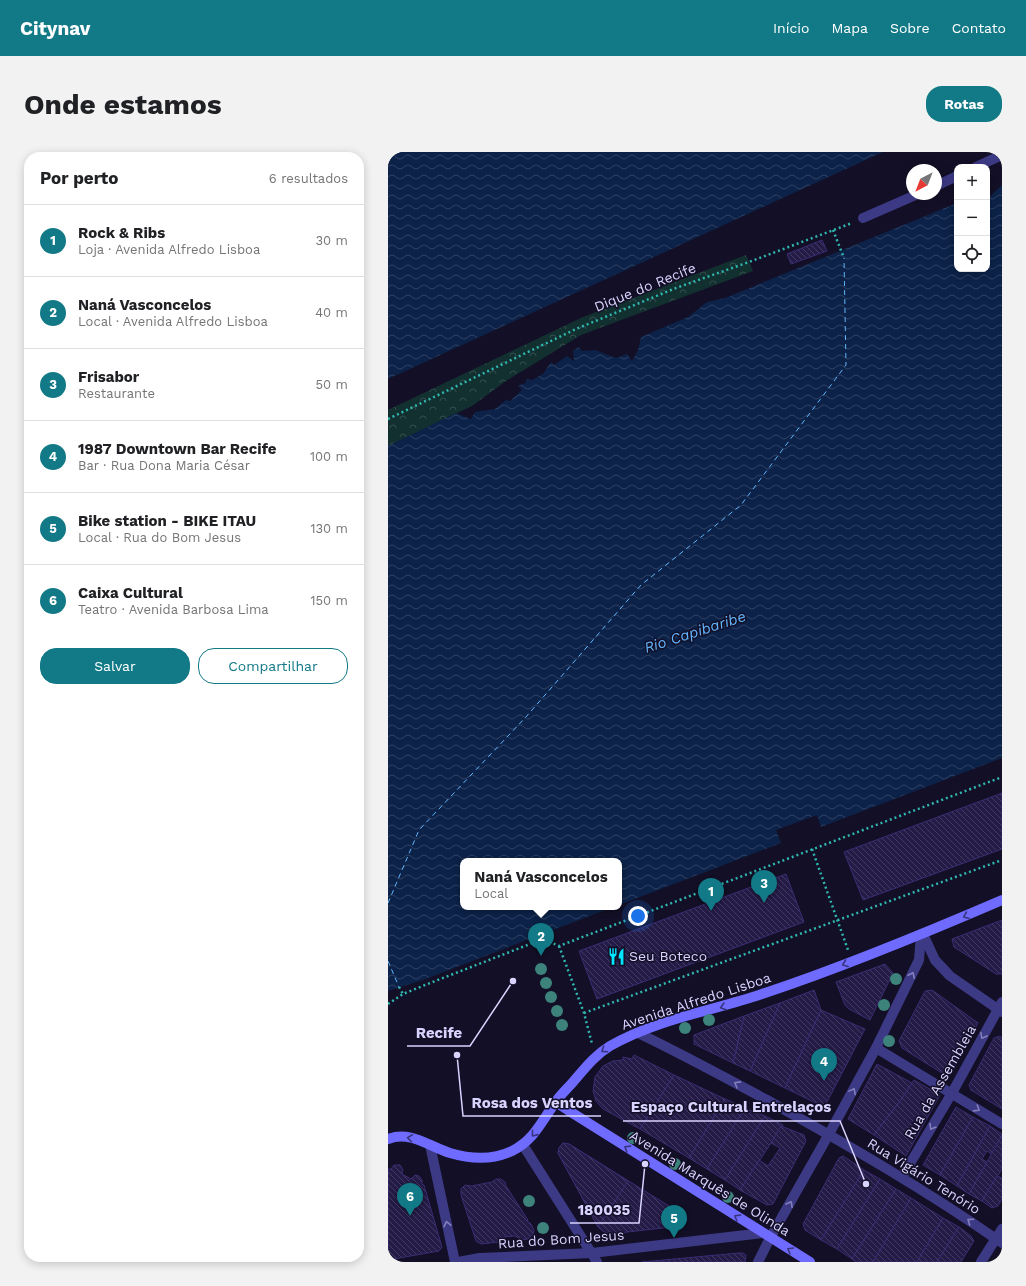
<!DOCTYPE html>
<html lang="pt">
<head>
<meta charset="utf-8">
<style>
  :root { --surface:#fff; --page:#f2f2f2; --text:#202124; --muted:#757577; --line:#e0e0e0; --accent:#127987 }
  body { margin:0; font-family:"Work Sans",sans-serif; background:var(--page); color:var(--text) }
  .controls { position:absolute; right:12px; top:12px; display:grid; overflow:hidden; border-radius:8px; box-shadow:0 2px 10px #0003 }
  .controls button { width:36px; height:36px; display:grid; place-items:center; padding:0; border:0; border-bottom:1px solid var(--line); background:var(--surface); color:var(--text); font:20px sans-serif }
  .compass { position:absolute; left:518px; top:12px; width:36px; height:36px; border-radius:50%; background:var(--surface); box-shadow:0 2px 10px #0003; rotate:222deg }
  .you { position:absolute; left:250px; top:764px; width:14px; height:14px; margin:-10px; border:3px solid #fff; border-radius:50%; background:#1a73e8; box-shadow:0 0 0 6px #1a73e833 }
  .badge { display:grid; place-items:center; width:26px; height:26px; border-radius:50%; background:var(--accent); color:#fff; font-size:13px; font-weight:700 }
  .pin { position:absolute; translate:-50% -33px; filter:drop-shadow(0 1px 2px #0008) }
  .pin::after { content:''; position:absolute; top:21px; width:14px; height:12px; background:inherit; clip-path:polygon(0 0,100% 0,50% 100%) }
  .popup { position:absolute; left:72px; top:706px; width:162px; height:52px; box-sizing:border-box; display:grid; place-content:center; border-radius:8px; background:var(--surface); filter:drop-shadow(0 1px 3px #0005); font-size:13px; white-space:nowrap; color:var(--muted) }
  .popup b { font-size:15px; color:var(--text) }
  .popup::after { content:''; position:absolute; left:50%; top:100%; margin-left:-8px; border:8px solid transparent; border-top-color:var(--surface) }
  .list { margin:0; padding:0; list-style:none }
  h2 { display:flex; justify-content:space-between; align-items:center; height:52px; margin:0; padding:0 16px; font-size:17px }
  h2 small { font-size:13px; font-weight:400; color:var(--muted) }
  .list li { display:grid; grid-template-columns:26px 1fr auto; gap:12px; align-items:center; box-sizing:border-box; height:72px; padding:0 16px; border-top:1px solid var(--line) }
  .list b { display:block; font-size:15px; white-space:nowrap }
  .list p { margin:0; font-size:13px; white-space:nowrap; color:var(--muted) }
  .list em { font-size:13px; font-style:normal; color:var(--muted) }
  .actions { display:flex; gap:8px; padding:12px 16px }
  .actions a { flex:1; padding:9px 0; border:1px solid var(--accent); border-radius:16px; text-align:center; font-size:14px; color:var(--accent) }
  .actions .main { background:var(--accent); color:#fff }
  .icon { flex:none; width:22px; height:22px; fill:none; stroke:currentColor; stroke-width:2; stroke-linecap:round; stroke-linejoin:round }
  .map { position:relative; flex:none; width:614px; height:1110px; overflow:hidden; border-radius:16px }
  header { display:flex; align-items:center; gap:24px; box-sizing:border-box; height:56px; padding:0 20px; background:var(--accent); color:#fff }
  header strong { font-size:19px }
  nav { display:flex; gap:22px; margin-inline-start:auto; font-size:14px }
  .intro { display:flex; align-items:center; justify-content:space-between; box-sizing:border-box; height:96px; padding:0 24px }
  h1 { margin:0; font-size:28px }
  .button { padding:10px 18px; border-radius:16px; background:var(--accent); color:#fff; font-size:14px; font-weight:700 }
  main { display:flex; gap:24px; padding:0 24px }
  aside { flex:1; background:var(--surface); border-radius:16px; box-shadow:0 2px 10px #0003 }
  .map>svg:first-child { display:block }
</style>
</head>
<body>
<header>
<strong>Citynav</strong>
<nav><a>Início</a><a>Mapa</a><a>Sobre</a><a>Contato</a></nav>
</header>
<div class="intro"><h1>Onde estamos</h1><a class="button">Rotas</a></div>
<main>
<aside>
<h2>Por perto<small>6 resultados</small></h2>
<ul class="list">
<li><span class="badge">1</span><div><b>Rock &amp; Ribs</b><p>Loja · Avenida Alfredo Lisboa</p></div><em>30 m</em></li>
<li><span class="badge">2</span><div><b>Naná Vasconcelos</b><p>Local · Avenida Alfredo Lisboa</p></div><em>40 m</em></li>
<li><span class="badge">3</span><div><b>Frisabor</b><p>Restaurante</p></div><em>50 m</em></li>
<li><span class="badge">4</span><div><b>1987 Downtown Bar Recife</b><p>Bar · Rua Dona Maria César</p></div><em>100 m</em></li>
<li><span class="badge">5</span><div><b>Bike station - BIKE ITAU</b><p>Local · Rua do Bom Jesus</p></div><em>130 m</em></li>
<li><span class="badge">6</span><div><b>Caixa Cultural</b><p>Teatro · Avenida Barbosa Lima</p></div><em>150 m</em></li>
</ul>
<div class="actions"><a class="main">Salvar</a><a>Compartilhar</a></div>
</aside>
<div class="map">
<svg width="614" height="1110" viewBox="0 0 614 1110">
  <defs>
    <pattern id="forest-crowns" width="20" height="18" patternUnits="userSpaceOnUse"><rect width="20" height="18" fill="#12302f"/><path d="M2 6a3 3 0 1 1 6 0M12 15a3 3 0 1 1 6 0" fill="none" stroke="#344d4e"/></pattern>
    <pattern id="water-waves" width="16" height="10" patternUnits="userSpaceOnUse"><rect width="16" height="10" fill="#0c2248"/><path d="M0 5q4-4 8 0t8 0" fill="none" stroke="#2f4163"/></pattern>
    <pattern id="building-back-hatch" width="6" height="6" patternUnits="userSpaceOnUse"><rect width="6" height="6" fill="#241b47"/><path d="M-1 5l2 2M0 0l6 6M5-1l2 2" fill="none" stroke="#433b63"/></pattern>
  </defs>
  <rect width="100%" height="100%" fill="#130f26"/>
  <path fill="url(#forest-crowns)" d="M358 103 365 119 193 183 118 229 84 254 0 294V258L195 165Z"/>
  <g fill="url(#water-waves)">
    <path d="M0 0H495L0 227Z"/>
    <path d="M614 33V606L433 675 429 663 388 678 393 691 231 753V709H75V755H225L35 828 39 835 0 855V294L68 261 83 267 87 260 107 257 118 248 122 249 134 238 130 234 137 231 139 227 144 228 155 222 163 210 166 213 179 204 186 209 185 199 191 195 194 199 207 198 228 206 239 202 244 209 250 198 253 185 300 165 319 150 337 146 569 51V117H599V47Z"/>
  </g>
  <path fill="#130f26" d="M35 828 39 835 0 855V839Z"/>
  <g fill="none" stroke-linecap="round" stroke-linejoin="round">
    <g stroke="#62b6ff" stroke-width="1" stroke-dasharray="5 4" stroke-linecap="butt">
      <path d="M0 751 31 678 137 566 253 433 353 353 458 213 456 106"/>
      <path d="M0 809 11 835"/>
    </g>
  </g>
  <g fill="url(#building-back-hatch)" stroke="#3b2d73">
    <path d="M434 88 439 99 403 112 399 102Z"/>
    <path d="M614 641V697L475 748 456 700Z"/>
    <path d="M398 722 416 770 209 847 191 799Z"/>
    <path d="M614 768V822H608L566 795 564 787Z"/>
    <path d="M497 812 505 821 482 868 461 857 457 853 448 830Z"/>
    <path d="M426 838 433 858 397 936 362 919 392 851Z"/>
    <path d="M544 838 590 871 562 923H557L514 896 511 889 537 839Z"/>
    <path d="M392 851 362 919 345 911 356 864Z"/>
    <path d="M433 858 477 877 439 950 436 953H432L397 936Z"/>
    <path d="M356 864 345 911 306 892V883Z"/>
    <path d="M612 884 614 886V957L583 938 581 933 606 886Z"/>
    <path d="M246 903 286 923 252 977 215 957 208 949 205 939 207 925 215 914 225 909 235 908V905L244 907Z"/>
    <path d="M489 912 524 931 512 949 486 983 460 967Z"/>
    <path d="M286 923 337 947 301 1006 252 977Z"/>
    <path d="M526 928 552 943 518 1004 486 983 512 949Z"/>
    <path d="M337 947 357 956 319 1017 301 1006Z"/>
    <path d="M568 955 585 965 552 1023 535 1013Z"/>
    <path d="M357 956 377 964 337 1028 319 1017Z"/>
    <path d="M377 964 395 973 352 1038 337 1028Z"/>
    <path d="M585 965 602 974 569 1034 552 1023Z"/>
    <path d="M393 974 416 983 418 989 385 1052 379 1053 352 1038 371 1008 380 1014 392 996 383 991Z"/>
    <path d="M602 974 614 982V983L604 1002 599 999 594 1007 599 1010 581 1042 569 1034Z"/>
    <path d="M614 983V1017L594 1049 581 1042Z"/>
    <path d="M175 991 181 992 297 1064 299 1067 297 1072 292 1074 222 1082 216 1080 210 1075 170 1001 171 996Z"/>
    <path d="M175 991 181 992 240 1029 210 1075 170 1001 171 996Z"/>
    <path d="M455 1004 476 1018 433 1088 417 1078 415 1072 451 1006Z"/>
    <path d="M6 1013H12L15 1018 14 1022 23 1027 27 1023 31 1024 34 1028V1032L36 1033 54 1095 51 1099 0 1108V1017H3Z"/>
    <path d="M476 1018 492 1027 449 1097 433 1088Z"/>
    <path d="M609 1024 614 1026V1047L610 1054 604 1056 594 1049Z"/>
    <path d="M108 1027H113L117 1030 118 1034 140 1068 139 1069 143 1072 146 1078 145 1082 140 1087 133 1088 127 1084 116 1085 111 1090 93 1092 88 1089 73 1043V1037L77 1033 83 1034 104 1030Z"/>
    <path d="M492 1027 508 1037 464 1107 449 1097Z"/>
    <path d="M508 1037 523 1046 485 1110H468L464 1107Z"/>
    <path d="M523 1046 555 1066 529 1110H485Z"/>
    <path d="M555 1066 571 1075 549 1110H529Z"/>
    <path d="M571 1075 583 1084 586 1089 573 1110H549Z"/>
    <path d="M350 1101H355L358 1103 357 1110H254Z"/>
  </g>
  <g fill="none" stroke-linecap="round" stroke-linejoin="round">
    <g stroke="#2fb8b0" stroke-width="2.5" stroke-dasharray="2 3" stroke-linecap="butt">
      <path d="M445 78 456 106"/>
      <path d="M0 267 188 177 288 136 361 110 464 71"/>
      <path d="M424 697 460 798"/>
      <path d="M171 794 196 861 204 892"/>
      <path d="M11 835 15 842"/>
      <path d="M0 852 15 842 37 833 155 787 171 794 614 625"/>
      <path d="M196 861 614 708"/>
    </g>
    <g stroke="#3d3a85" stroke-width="10">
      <path d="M535 782 547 808 562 824 614 860"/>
      <path d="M135 993 209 1110"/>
      <path d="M70 1110 92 1106 204 1101 375 1081"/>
    </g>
    <g stroke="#3d3a85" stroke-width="10">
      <path d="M588 15 614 3"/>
      <path d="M548 34 569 24"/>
      <path d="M475 66 530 42"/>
      <path d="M250 881C294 902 336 925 379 948 460 993 538 1038 614 1091"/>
      <path d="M488 896 614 972"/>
      <path d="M42 993 67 1110"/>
      <path d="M514 1025 564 941 614 850"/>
      <path d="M370 1110 382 1086 441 982 488 896 531 808 533 783"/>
      <path d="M593 1110 614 1077"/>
    </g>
    <g stroke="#6f6bff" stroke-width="10">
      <path d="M168 950 186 962 422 1110"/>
      <path d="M0 987C22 978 42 995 62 1001 82 1007 105 1008 124 999 146 988 153 970 167 951 172 943 179 937 185 930 197 916 207 903 222 894 269 867 324 859 374 842 455 815 535 782 614 748"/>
    </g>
  </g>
  <g fill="#3d827b">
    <circle cx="153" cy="817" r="6"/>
    <circle cx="508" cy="827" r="6"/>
    <circle cx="158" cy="831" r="6"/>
    <circle cx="163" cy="845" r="6"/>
    <circle cx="496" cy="853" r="6"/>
    <circle cx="169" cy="859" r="6"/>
    <circle cx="321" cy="868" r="6"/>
    <circle cx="174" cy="873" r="6"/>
    <circle cx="297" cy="876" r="6"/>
    <circle cx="501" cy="889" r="6"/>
    <circle cx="245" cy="986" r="6"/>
    <circle cx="287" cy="1012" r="6"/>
    <circle cx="340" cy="1045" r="6"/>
    <circle cx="141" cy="1049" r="6"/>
    <circle cx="155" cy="1076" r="6"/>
  </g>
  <defs><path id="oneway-chevron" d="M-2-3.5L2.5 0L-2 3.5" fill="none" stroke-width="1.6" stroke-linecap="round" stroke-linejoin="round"/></defs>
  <g stroke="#38347d">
    <use href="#oneway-chevron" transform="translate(578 764) rotate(157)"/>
    <use href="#oneway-chevron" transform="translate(457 812) rotate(159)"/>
    <use href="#oneway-chevron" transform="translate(335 855) rotate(164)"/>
    <use href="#oneway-chevron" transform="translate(216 898) rotate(146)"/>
    <use href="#oneway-chevron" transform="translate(146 982) rotate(129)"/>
    <use href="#oneway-chevron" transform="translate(22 986) rotate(-172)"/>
    <use href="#oneway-chevron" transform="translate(239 996) rotate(-148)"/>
    <use href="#oneway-chevron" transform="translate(349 1065) rotate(-148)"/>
    <use href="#oneway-chevron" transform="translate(402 1098) rotate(-149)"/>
  </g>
  <g stroke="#837fbc">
    <use href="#oneway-chevron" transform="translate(524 823) rotate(-64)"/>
    <use href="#oneway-chevron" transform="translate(595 884) rotate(119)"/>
    <use href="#oneway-chevron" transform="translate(349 932) rotate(-151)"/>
    <use href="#oneway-chevron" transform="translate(465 939) rotate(-62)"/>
    <use href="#oneway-chevron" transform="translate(589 957) rotate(32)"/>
    <use href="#oneway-chevron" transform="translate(544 975) rotate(120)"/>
    <use href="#oneway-chevron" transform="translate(402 1052) rotate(-61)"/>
    <use href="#oneway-chevron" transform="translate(582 1069) rotate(-146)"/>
    <use href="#oneway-chevron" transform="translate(59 1072) rotate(-102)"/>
  </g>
  <defs>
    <symbol id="restaurant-bare" viewBox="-9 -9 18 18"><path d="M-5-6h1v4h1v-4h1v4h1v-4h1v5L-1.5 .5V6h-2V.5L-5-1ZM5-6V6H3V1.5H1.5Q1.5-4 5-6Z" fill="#00e5ff" stroke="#130f26" stroke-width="2.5" paint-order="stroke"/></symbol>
  </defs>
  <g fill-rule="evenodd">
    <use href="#restaurant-bare" x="216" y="792" width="25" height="25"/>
  </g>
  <g text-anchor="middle" stroke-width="3" stroke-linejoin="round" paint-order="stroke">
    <g font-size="14" fill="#d9d4ff" stroke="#130f26">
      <text transform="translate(257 135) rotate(-22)" y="5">Dique do Recife</text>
      <text transform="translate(308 849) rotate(-18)" y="5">Avenida Alfredo Lisboa</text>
      <text transform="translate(552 930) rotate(-60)" y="5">Rua da Assembleia</text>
      <text transform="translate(536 1024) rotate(32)" y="5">Rua Vigário Tenório</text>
      <text transform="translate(322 1031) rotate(32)" y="5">Avenida Marquês de Olinda</text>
      <text transform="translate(173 1087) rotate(-4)" y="5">Rua do Bom Jesus</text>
    </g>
    <g font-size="14" fill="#d9d4ff" stroke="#130f26" text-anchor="start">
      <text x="241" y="809">Seu Boteco</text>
    </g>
    <g font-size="15" font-style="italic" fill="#62b6ff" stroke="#130f26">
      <text transform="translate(307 480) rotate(-18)" y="5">Rio Capibaribe</text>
    </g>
  </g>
  <path fill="none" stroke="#d9d4ff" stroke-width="1.5" d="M125 829L82 894H19M69 903L75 964H213M478 1032L452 969H235M257 1012L251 1071H182"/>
  <g fill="#d9d4ff" stroke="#130f26" stroke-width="1.5">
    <circle cx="125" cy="829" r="4"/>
    <circle cx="69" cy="903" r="4"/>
    <circle cx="478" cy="1032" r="4"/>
    <circle cx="257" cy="1012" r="4"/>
  </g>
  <g font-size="15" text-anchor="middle" font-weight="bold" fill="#d9d4ff" stroke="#130f26" stroke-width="3" stroke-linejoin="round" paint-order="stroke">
    <text x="51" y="886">Recife</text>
    <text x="144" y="956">Rosa dos Ventos</text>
    <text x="343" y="960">Espaço Cultural Entrelaços</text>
    <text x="216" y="1063">180035</text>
  </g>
</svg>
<div class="controls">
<button>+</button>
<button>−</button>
<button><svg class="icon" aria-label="locate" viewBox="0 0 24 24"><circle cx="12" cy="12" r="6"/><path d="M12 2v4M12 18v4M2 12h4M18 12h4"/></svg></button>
</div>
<svg class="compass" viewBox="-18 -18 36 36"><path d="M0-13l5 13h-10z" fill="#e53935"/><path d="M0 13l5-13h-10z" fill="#757577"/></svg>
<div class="you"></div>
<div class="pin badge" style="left:323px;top:759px">1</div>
<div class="pin badge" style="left:153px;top:804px">2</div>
<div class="popup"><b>Naná Vasconcelos</b>Local</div>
<div class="pin badge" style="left:376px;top:751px">3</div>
<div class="pin badge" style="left:436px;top:929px">4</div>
<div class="pin badge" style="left:286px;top:1086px">5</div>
<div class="pin badge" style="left:22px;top:1064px">6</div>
</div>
</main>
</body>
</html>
